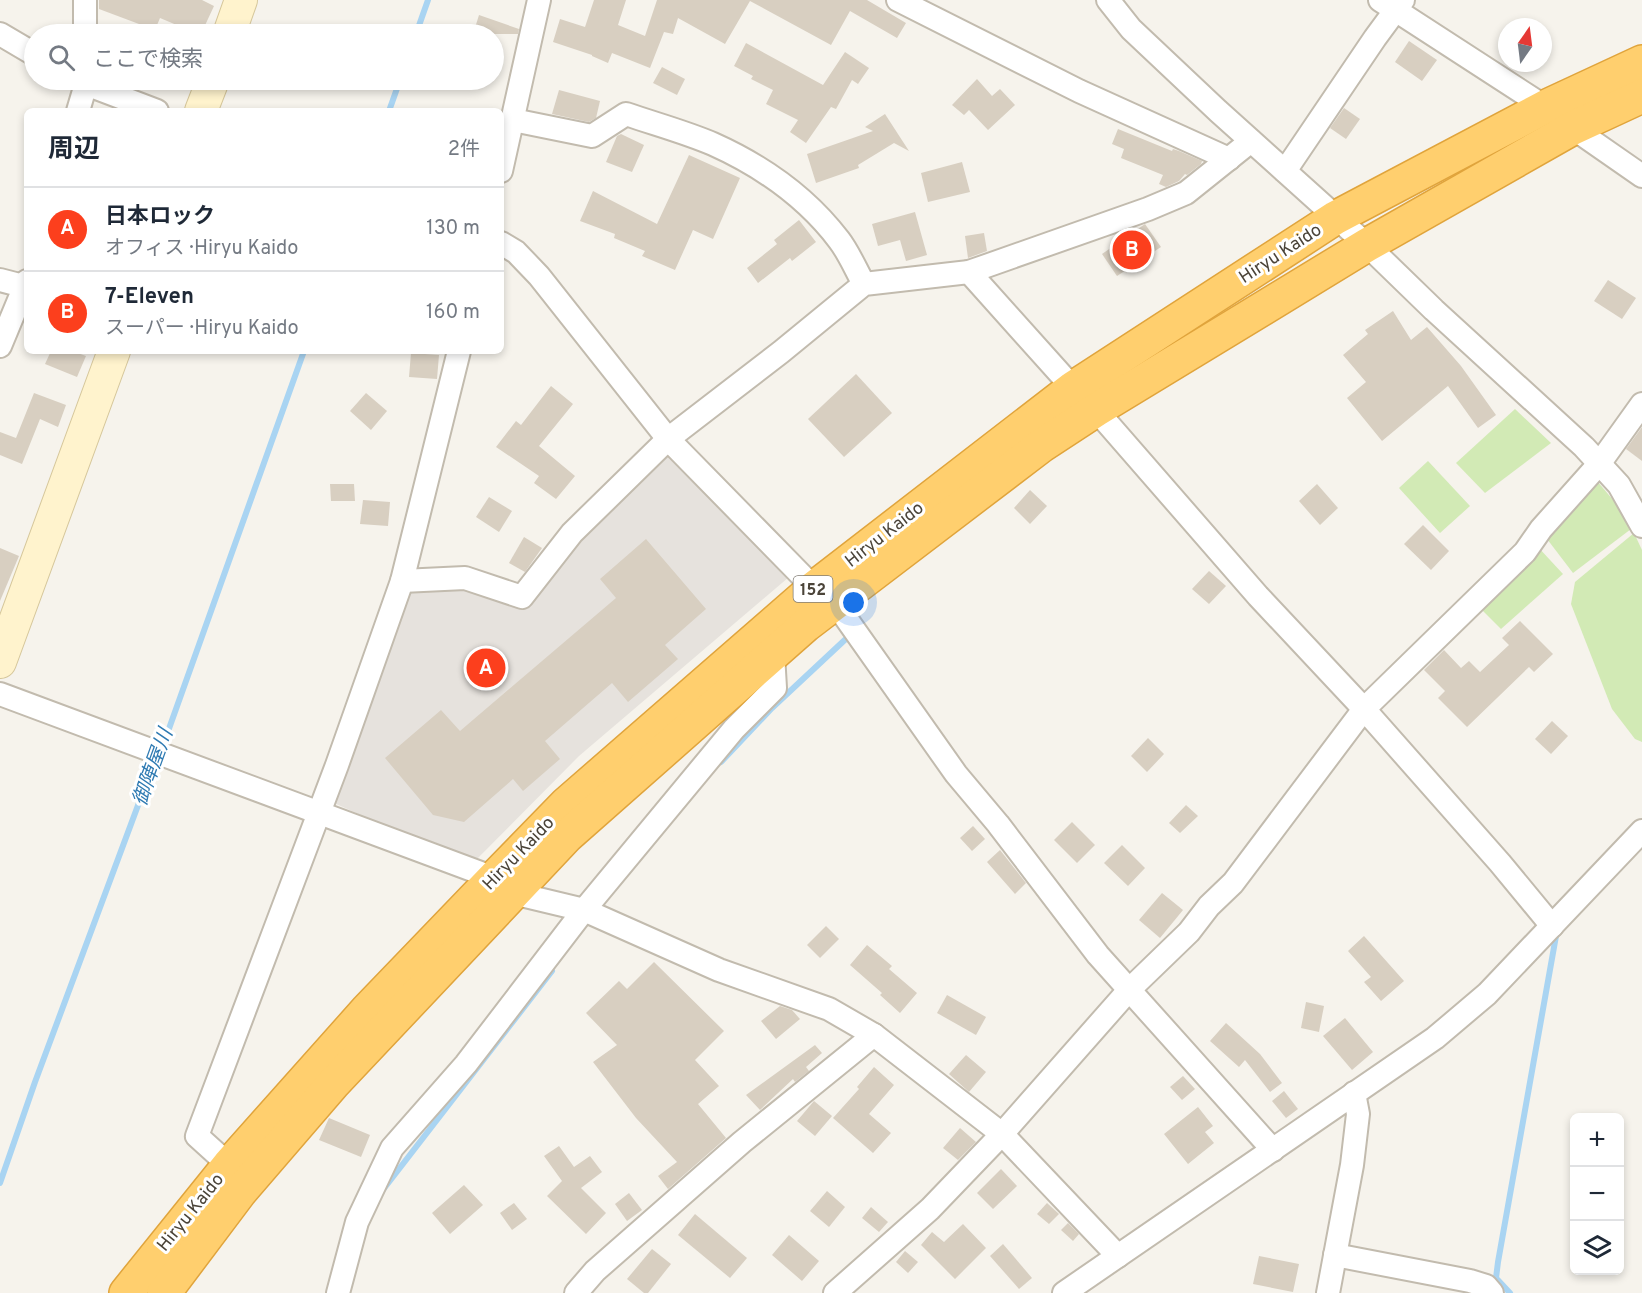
<!DOCTYPE html>
<html lang="ja">
<head>
<meta charset="utf-8">
<style>
  :root { --surface:#fff; --page:#f6f6f7; --text:#1f2937; --muted:#747a83; --line:#e0e1e3; --accent:#fc3f1d }
  body { margin:0; font-family:Overpass,"Noto Sans JP",sans-serif; background:var(--page); color:var(--text) }
  .controls { position:absolute; right:18px; bottom:18px; display:grid; overflow:hidden; border-radius:9px; box-shadow:0 3px 9px #0003 }
  .controls button { width:54px; height:54px; display:grid; place-items:center; padding:0; border:0; border-bottom:2px solid var(--line); background:var(--surface); color:var(--text); font:30px sans-serif }
  .compass { position:absolute; left:1498px; top:18px; width:54px; height:54px; border-radius:50%; background:var(--surface); box-shadow:0 3px 9px #0003; rotate:14deg }
  .you { position:absolute; left:854px; top:603px; width:21px; height:21px; margin:-15px; border:4px solid #fff; border-radius:50%; background:#1a73e8; box-shadow:0 0 0 9px #1a73e833 }
  .badge { display:grid; place-items:center; width:39px; height:39px; border-radius:50%; background:var(--accent); color:#fff; font-size:20px; font-weight:700 }
  .pin { position:absolute; translate:-50% -50%; border:3px solid #fff; box-shadow:0 2px 6px #0006 }
  .list { margin:0; padding:0; list-style:none }
  h2 { display:flex; justify-content:space-between; align-items:center; height:78px; margin:0; padding:0 24px; font-size:26px }
  h2 small { font-size:20px; font-weight:400; color:var(--muted) }
  .list li { display:grid; grid-template-columns:39px 1fr auto; gap:18px; align-items:center; box-sizing:border-box; height:84px; padding:0 24px; border-top:2px solid var(--line) }
  .list b { display:block; font-size:22px; white-space:nowrap }
  .list p { margin:0; font-size:20px; white-space:nowrap; color:var(--muted) }
  .list em { font-size:20px; font-style:normal; color:var(--muted) }
  .icon { flex:none; width:33px; height:33px; fill:none; stroke:currentColor; stroke-width:2; stroke-linecap:round; stroke-linejoin:round }
  .map { position:relative; flex:none; width:1642px; height:1293px; overflow:hidden }
  .search { position:absolute; background:var(--surface); box-shadow:0 3px 9px #0003; left:24px; top:24px; width:480px; height:66px; display:flex; align-items:center; gap:15px; box-sizing:border-box; padding:0 21px; border-radius:33px; color:var(--muted); font-size:22px }
  .panel { position:absolute; background:var(--surface); box-shadow:0 3px 9px #0003; left:24px; top:108px; width:480px; height:246px; border-radius:9px }
  .map>svg:first-child { display:block }
</style>
</head>
<body>
<div class="map">
<svg width="1642" height="1293" viewBox="0 0 1642 1293">
  <rect width="100%" height="100%" fill="#f6f3ec"/>
  <path fill="#e6e2dd" d="M667 448 789 577 579 756 471 865 332 802 407 590 463 587 526 608 577 536Z"/>
  <g fill="#d2eab5">
    <path d="M1515 409 1551 443 1485 493 1456 463Z"/>
    <path d="M1428 461 1470 506 1440 533 1399 488Z"/>
    <path d="M1597 481 1635 526 1573 573 1544 535Z"/>
    <path d="M1634 533 1642 550V742L1635 739 1612 709 1571 604 1575 582Z"/>
    <path d="M1538 547 1563 574 1501 629 1479 607Z"/>
  </g>
  <g fill="none" stroke-linecap="round" stroke-linejoin="round">
    <g stroke="#a9d4f2" stroke-width="6">
      <path d="M416 34 428 0"/>
      <path d="M389 111 400 80"/>
      <path d="M160 748 166 737 304 351"/>
      <path d="M721 762 772 708 849 636"/>
      <path d="M0 1183 35 1082 156 757"/>
      <path d="M382 1191 552 971"/>
      <path d="M1510 1293 1496 1278 1498 1262 1556 936"/>
    </g>
  </g>
  <g fill="#d8cfc1">
    <path d="M99 0H202L214 6 201 34H198L160 18 155 30 99 9Z"/>
    <path d="M594 0H626L618 25 645 36 657 0H867L906 23 897 38 850 11 831 45 750 1 725 44 678 18 673 34 664 32 650 68 612 53 608 63 592 56V55L553 42 560 19 585 27Z"/>
    <path d="M479 15 519 29 518 34H473Z"/>
    <path d="M1409 41 1437 60 1422 81 1395 62Z"/>
    <path d="M746 43 823 85 845 52 869 68 858 84 852 80 836 109 831 107 806 143 790 132 798 120 766 104 773 90 751 79 753 76 734 66Z"/>
    <path d="M662 67 685 79 677 95 653 83Z"/>
    <path d="M977 79 992 96 1000 89 1015 105 988 130 969 110 964 115 952 105Z"/>
    <path d="M559 90 600 101 596 118 589 122 552 114Z"/>
    <path d="M1344 108 1360 119 1346 139 1330 128Z"/>
    <path d="M885 114 909 151 894 143 858 165 859 168 816 183 807 154 873 131 865 127Z"/>
    <path d="M1118 129 1172 151 1173 149 1179 151 1202 161 1201 164 1187 175 1185 174 1179 181 1166 187 1159 184 1163 175 1121 158 1124 149 1112 144Z"/>
    <path d="M621 134 644 145 632 172 606 162 617 136Z"/>
    <path d="M689 155 740 178 713 239 693 230 675 270 642 256 645 251 614 238 615 234 580 221 593 191 657 224Z"/>
    <path d="M962 162 970 192 928 202 921 173Z"/>
    <path d="M915 212 927 255 906 261 900 240 878 246 872 224Z"/>
    <path d="M799 220 816 242 792 261 790 258 758 283 747 268 777 244 774 240Z"/>
    <path d="M1145 224 1161 247 1117 276 1102 254Z"/>
    <path d="M984 233 987 251 968 258 965 236Z"/>
    <path d="M1608 280 1636 298 1622 319 1594 301Z"/>
    <path d="M1393 311 1411 340 1427 327 1461 366 1496 415 1478 428 1448 386 1382 441 1347 398 1366 382 1343 355 1368 334 1365 330Z"/>
    <path d="M51 351H72L86 356 77 377 45 364Z"/>
    <path d="M411 353 439 355 437 379 409 377Z"/>
    <path d="M856 374 892 413 844 457 808 419Z"/>
    <path d="M551 386 573 404 539 446 575 476 556 499 534 483 539 476 496 447 516 421 521 425Z"/>
    <path d="M34 393 66 405 58 427 40 419 22 464 0 455V432L16 438Z"/>
    <path d="M366 393 387 411 371 430 350 411Z"/>
    <path d="M1642 427V461L1626 449Z"/>
    <path d="M330 484H354L355 501H331Z"/>
    <path d="M1317 484 1338 508 1320 525 1299 501Z"/>
    <path d="M1030 490 1047 506 1030 524 1014 508Z"/>
    <path d="M489 497 512 511 499 532 476 517Z"/>
    <path d="M363 500 390 502 388 526 360 524Z"/>
    <path d="M1423 525 1449 551 1431 570 1404 544Z"/>
    <path d="M524 537 542 548 525 572 509 563Z"/>
    <path d="M646 539 706 609 665 645 678 659 628 702 612 683 545 741 560 759 523 791 513 779 464 822 433 815 385 758 441 710 460 731 616 598 600 579Z"/>
    <path d="M0 548 19 556 0 601Z"/>
    <path d="M1209 571 1226 586 1209 604 1192 589Z"/>
    <path d="M1520 621 1553 654 1534 672 1529 667 1467 727 1438 698 1445 691 1424 670 1444 650 1461 668 1469 661 1480 672 1509 645 1502 638Z"/>
    <path d="M1552 721 1568 736 1551 754 1535 739Z"/>
    <path d="M1148 738 1164 754 1147 772 1131 756Z"/>
    <path d="M1186 805 1198 816 1180 833 1169 823Z"/>
    <path d="M1072 822 1095 845 1077 863 1054 840Z"/>
    <path d="M973 826 985 839 972 851 960 838Z"/>
    <path d="M1122 845 1145 868 1128 886 1104 863Z"/>
    <path d="M1000 850 1026 883 1015 894 987 862Z"/>
    <path d="M1162 893 1183 910 1160 938 1139 920Z"/>
    <path d="M826 926 839 939 820 958 807 945Z"/>
    <path d="M1364 936 1404 981 1381 1001 1364 982 1371 977 1348 951Z"/>
    <path d="M867 945 892 966 889 969 917 993 900 1013 880 995 882 993 850 965Z"/>
    <path d="M654 962 724 1031 695 1060 719 1086 698 1104 726 1138 668 1189 658 1176 677 1162 636 1118 593 1062 617 1045 586 1013 619 981 627 989Z"/>
    <path d="M947 995 986 1017 976 1035 937 1013Z"/>
    <path d="M1306 1002 1324 1006 1319 1032 1301 1028Z"/>
    <path d="M780 1006 792 1010 800 1019 776 1039 761 1021Z"/>
    <path d="M1345 1018 1373 1052 1352 1070 1323 1036Z"/>
    <path d="M1226 1023 1260 1054 1282 1083 1270 1092 1245 1060 1239 1067 1210 1041Z"/>
    <path d="M815 1045 822 1053 806 1067 809 1071 795 1082 793 1079 760 1110 746 1095Z"/>
    <path d="M966 1055 986 1072 969 1092 949 1074Z"/>
    <path d="M874 1067 894 1085 869 1114 891 1133 873 1153 833 1118 859 1089 857 1087Z"/>
    <path d="M1183 1076 1195 1089 1182 1100 1170 1087Z"/>
    <path d="M1284 1091 1298 1109 1286 1118 1272 1101Z"/>
    <path d="M814 1101 832 1116 815 1136 797 1121Z"/>
    <path d="M1198 1107 1213 1126 1205 1132 1214 1143 1188 1164 1164 1134Z"/>
    <path d="M329 1118 370 1135 361 1157 319 1140Z"/>
    <path d="M960 1128 976 1142 958 1160 943 1148Z"/>
    <path d="M559 1146 574 1167 590 1156 602 1172 581 1188 606 1213 586 1234 547 1196 562 1181 544 1156Z"/>
    <path d="M1001 1169 1017 1186 993 1209 977 1193Z"/>
    <path d="M464 1185 483 1205 450 1234 432 1213Z"/>
    <path d="M827 1191 845 1207 829 1227 810 1211Z"/>
    <path d="M629 1193 642 1210 627 1221 615 1204Z"/>
    <path d="M514 1203 527 1219 512 1230 500 1213Z"/>
    <path d="M1047 1203 1059 1214 1049 1224 1037 1214Z"/>
    <path d="M871 1207 888 1222 879 1232 862 1218Z"/>
    <path d="M695 1214 747 1258 730 1278 678 1235Z"/>
    <path d="M1068 1223 1079 1234 1073 1241 1061 1230Z"/>
    <path d="M963 1224 986 1248 955 1279 921 1245 932 1232 944 1242Z"/>
    <path d="M789 1235 819 1261 802 1281 772 1255Z"/>
    <path d="M1003 1244 1032 1278 1019 1289 990 1256Z"/>
    <path d="M652 1249 671 1264 648 1293H644L627 1279Z"/>
    <path d="M905 1251 918 1262 908 1273 896 1262Z"/>
    <path d="M1259 1256 1299 1264 1293 1292 1253 1284Z"/>
  </g>
  <g fill="none" stroke-linecap="round" stroke-linejoin="round">
    <defs>
      <g id="street">
        <path d="M85 0V34"/>
        <path d="M898 0 1079 91 1229 159"/>
        <path d="M1108 0 1131 29 1218 111 1367 245 1434 310 1584 447 1619 485 1642 526"/>
        <path d="M1380 0 1545 107"/>
        <path d="M0 34 34 54"/>
        <path d="M86 80V84L157 111"/>
        <path d="M78 111 86 84 79 80"/>
        <path d="M513 120 592 136 626 114C655 124 685 132 713 144 762 166 807 198 839 240 849 253 856 270 864 284"/>
        <path d="M1573 128 1642 176"/>
        <path d="M501 171 539 0"/>
        <path d="M1285 171 1375 38 1403 0"/>
        <path d="M501 243 516 252 539 276 668 439 814 588"/>
        <path d="M969 272 1073 388"/>
        <path d="M0 280 27 287"/>
        <path d="M0 346 27 281"/>
        <path d="M1096 410 1258 596 1364 709 1500 863 1552 926"/>
        <path d="M402 581 465 578 522 597 572 533 668 439 781 352 864 284 969 272 1148 209 1186 193 1251 141"/>
        <path d="M836 604 956 774 998 824 1098 955 1273 1150"/>
        <path d="M0 694 494 878"/>
        <path d="M513 893 584 910 719 970 829 1009 874 1035 1002 1134 1118 1256"/>
        <path d="M229 1165 197 1136 337 765 402 581 459 351"/>
        <path d="M1335 1255 1470 1281 1486 1286 1492 1293"/>
        <path d="M338 1293 357 1222 392 1148 466 1064 584 910 734 729 775 688 773 654"/>
        <path d="M576 1293 595 1271 742 1142 874 1035"/>
        <path d="M835 1293 930 1209 1002 1134 1129 990 1189 932 1209 906 1233 883 1364 709 1525 552 1541 529 1599 464 1642 404"/>
        <path d="M1064 1293 1435 1038 1487 994 1642 831"/>
        <path d="M1328 1293 1352 1165 1358 1114 1354 1093"/>
      </g>
      <g id="secondary">
        <path d="M229 34 241 0"/>
        <path d="M201 111 213 80"/>
        <path d="M0 662 114 351"/>
      </g>
      <g id="highway">
        <path d="M126 1293 229 1165 367 1010 494 878 566 804 814 588 1073 388 1335 218 1545 107 1642 62"/>
        <path d="M164 1293 240 1192 333 1084 567 836 806 625 1041 446 1096 410 1367 245 1573 128 1642 96"/>
      </g>
    </defs>
    <use href="#street" stroke="#c2bbae" stroke-width="26"/>
    <use href="#secondary" stroke="#d6c79b" stroke-width="34"/>
    <use href="#highway" stroke="#e0a43c" stroke-width="36"/>
    <use href="#street" stroke="#fff" stroke-width="22"/>
    <use href="#secondary" stroke="#fff3cd" stroke-width="32"/>
    <use href="#highway" stroke="#ffcf6e" stroke-width="33"/>
  </g>
  <g text-anchor="middle" stroke-width="6" stroke-linejoin="round" paint-order="stroke">
    <rect fill="#fff" stroke="#817c74" stroke-width="1.5" x="793.5" y="576" width="39" height="26" rx="4.5"/>
    <g font-size="16" font-weight="bold" fill="#4b4439">
      <text x="813" y="595">152</text>
    </g>
    <g font-size="18" fill="#4b4439" stroke="#fff">
      <text transform="translate(1280 253) rotate(-33)" y="6">Hiryu Kaido</text>
      <text transform="translate(884 534) rotate(-38)" y="6">Hiryu Kaido</text>
      <text transform="translate(518 853) rotate(-46)" y="6">Hiryu Kaido</text>
      <text transform="translate(190 1212) rotate(-51)" y="6">Hiryu Kaido</text>
    </g>
    <g font-size="20" font-style="italic" fill="#2e7ab2" stroke="#fff">
      <text transform="translate(152 767) rotate(-70)" y="7">御陣屋川</text>
    </g>
  </g>
</svg>
<div class="controls">
<button>+</button>
<button>−</button>
<button><svg class="icon" aria-label="layers" viewBox="0 0 24 24"><path d="M12 4l9 5-9 5-9-5zM3 14l9 5 9-5"/></svg></button>
</div>
<svg class="compass" viewBox="-18 -18 36 36"><path d="M0-13l5 13h-10z" fill="#e53935"/><path d="M0 13l5-13h-10z" fill="#747a83"/></svg>
<div class="you"></div>
<div class="pin badge" style="left:486px;top:668px">A</div>
<div class="pin badge" style="left:1132px;top:250px">B</div>
<div class="search"><svg class="icon" aria-label="search" viewBox="0 0 24 24"><circle cx="10" cy="10" r="6"/><path d="M15 15l6 6"/></svg>ここで検索</div>
<section class="panel">
<h2>周辺<small>2件</small></h2>
<ul class="list">
<li><span class="badge">A</span><div><b>日本ロック</b><p>オフィス · Hiryu Kaido</p></div><em>130 m</em></li>
<li><span class="badge">B</span><div><b>7-Eleven</b><p>スーパー · Hiryu Kaido</p></div><em>160 m</em></li>
</ul>
</section>
</div>
</body>
</html>
